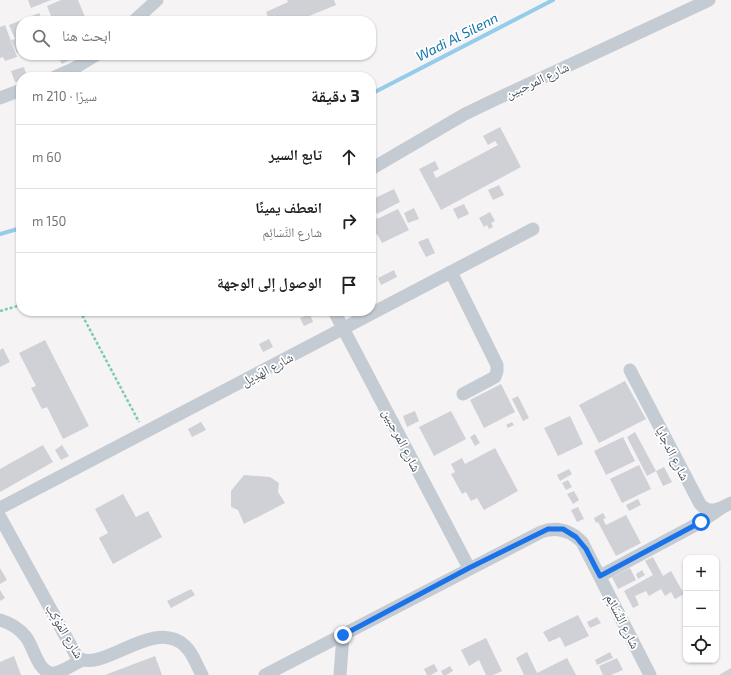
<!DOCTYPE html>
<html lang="ar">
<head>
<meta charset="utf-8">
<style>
  :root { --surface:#fff; --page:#f6f6f6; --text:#202124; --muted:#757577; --line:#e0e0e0 }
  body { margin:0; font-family:"Exo 2","Noto Naskh Arabic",sans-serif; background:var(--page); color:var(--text); direction:rtl }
  .controls { position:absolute; right:12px; bottom:12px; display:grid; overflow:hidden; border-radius:8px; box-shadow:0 1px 3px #0004 }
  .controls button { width:36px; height:36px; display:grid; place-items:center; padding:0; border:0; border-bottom:1px solid var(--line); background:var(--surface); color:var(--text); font:20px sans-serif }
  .stop { position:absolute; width:12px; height:12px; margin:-9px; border:3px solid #1a73e8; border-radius:50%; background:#fff }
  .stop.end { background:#1a73e8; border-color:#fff; box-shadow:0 1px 4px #0008 }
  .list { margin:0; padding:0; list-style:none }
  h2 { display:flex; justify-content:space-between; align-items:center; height:52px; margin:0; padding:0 16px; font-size:17px }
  h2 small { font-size:13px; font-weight:400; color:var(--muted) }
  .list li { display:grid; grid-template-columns:26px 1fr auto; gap:12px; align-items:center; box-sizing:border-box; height:64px; padding:0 16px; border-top:1px solid var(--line) }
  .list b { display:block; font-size:15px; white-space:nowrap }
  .list p { margin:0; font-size:13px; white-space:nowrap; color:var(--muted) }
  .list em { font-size:13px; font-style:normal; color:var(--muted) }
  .icon { flex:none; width:22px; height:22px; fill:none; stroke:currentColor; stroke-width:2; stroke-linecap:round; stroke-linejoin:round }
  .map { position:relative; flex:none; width:731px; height:675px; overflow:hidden; direction:ltr }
  .search { position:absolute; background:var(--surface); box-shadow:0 1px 3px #0004; left:16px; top:16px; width:360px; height:44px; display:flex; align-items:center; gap:10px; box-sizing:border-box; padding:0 14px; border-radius:16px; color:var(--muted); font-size:15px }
  .panel { position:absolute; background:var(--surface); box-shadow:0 1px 3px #0004; left:16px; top:72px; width:360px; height:244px; border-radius:16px; direction:rtl }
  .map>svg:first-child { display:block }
</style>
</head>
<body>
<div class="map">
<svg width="731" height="675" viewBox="0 0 731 675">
  <rect width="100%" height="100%" fill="#f5f3f3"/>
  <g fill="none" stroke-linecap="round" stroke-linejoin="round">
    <g stroke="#94cce9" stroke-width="4">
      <path d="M371 94 553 0"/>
      <path d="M0 234 21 228"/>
    </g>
  </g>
  <g fill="#d0d1d6">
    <path d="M28 0H51L31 8Z"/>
    <path d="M61 0H78L85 17 81 19 82 21H53L47 6Z"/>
    <path d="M287 0H334L336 5 297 21H270L266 12 288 2Z"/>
    <path d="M39 13 43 21H21V51L17 53 11 40 15 39 9 25Z"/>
    <path d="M5 25 17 57 5 61 3 57 0 58V27Z"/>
    <path d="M57 55H71L73 58 62 64Z"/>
    <path d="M24 67 27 77H21V81L15 82 11 71Z"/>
    <path d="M500 127 521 167 441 210 419 169 435 161 439 169 433 172 436 178 498 145 495 141 488 145 483 136Z"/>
    <path d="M499 185 504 195 493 200 488 190Z"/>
    <path d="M394 189 400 202 377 214 371 200Z"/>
    <path d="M464 204 469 214 458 219 453 209Z"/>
    <path d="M414 208 419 219 408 223 404 213Z"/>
    <path d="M398 209 409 230 382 243 377 234 371 237V219L376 217 377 219Z"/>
    <path d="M490 212 495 221 491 223 493 227 489 229 487 225 484 227 479 218Z"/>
    <path d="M428 238 435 253 426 257 418 242Z"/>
    <path d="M371 267 377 277 371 280Z"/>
    <path d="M394 270 397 277 381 285 378 278Z"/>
    <path d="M310 314 313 322 304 326 300 318Z"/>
    <path d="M269 339 273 347 263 352 259 344Z"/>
    <path d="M45 340 89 426 63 439 47 407 42 409 31 388 36 386 19 353Z"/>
    <path d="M3 348 10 362 0 367V350Z"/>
    <path d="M625 381 646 419 599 443 579 405Z"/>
    <path d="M501 384 515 412 484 428 470 400Z"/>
    <path d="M518 396 529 418 523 421 512 399Z"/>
    <path d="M415 411 419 421 407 427 403 416Z"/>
    <path d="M451 411 466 439 434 456 419 427Z"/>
    <path d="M570 416 583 444 558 456 544 428Z"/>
    <path d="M201 422 206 430 192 437 188 429Z"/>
    <path d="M512 422 514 425 508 428 506 425Z"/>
    <path d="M635 432 656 471 664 467 672 482 663 486 656 471 647 476 627 437Z"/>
    <path d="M475 434 480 443 475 446 470 437Z"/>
    <path d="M623 437 635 461 606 475 594 451Z"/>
    <path d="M43 445 53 462 0 492V469Z"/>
    <path d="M62 445 69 456 61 460 55 450Z"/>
    <path d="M495 448 518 491 484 510 477 498 471 501 466 492 462 494 451 474 455 472 451 464 462 458 465 464Z"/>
    <path d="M639 465 651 489 622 503 610 479Z"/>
    <path d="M569 469 572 474 560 481 557 475Z"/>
    <path d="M244 475 270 477 279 483 278 492 285 503 244 524 238 510 231 507V491Z"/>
    <path d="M568 480 572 487 566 490 562 483Z"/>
    <path d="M574 491 579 500 573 504 567 494Z"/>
    <path d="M123 494 136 517 148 511 162 537 113 564 99 538 108 533 95 509Z"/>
    <path d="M638 499 641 505 629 511 626 505Z"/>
    <path d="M578 507 584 519 577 522 571 510Z"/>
    <path d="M603 513 606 518 603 519 606 525 626 515 641 543 616 556 598 522 596 523 594 518Z"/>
    <path d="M653 557 663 576 671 571 684 594 675 599 671 592 665 596 661 589 649 596 646 591 635 596 639 605 633 608 624 591 653 575 645 561Z"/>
    <path d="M0 568 7 580 0 584Z"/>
    <path d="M630 568 636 580 618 589 612 577Z"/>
    <path d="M642 570 645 575 638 579 636 574Z"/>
    <path d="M191 589 195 595 171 608 167 601Z"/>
    <path d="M0 590 5 598 0 601Z"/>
    <path d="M578 615 589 636 565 647 560 637 549 642 543 632Z"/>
    <path d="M597 617 601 623 590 628 587 622Z"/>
    <path d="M486 638 502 671 493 675H486L479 660 469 666 461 650Z"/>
    <path d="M527 652 537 673 567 658 576 675H524L516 658Z"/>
    <path d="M610 652 613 658 597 665 595 660Z"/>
    <path d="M14 656 21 675H0V662Z"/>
    <path d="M155 656 162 675H105Z"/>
    <path d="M617 658 623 670 611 675H603L599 666Z"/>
    <path d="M434 664 438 671 431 675H427L424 669Z"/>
    <path d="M450 666 453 671 446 675H443L441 671Z"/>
    <path d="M731 668V675H719Z"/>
  </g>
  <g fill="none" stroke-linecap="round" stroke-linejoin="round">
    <g stroke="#7ecbb0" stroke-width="2.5" stroke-dasharray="3 2" stroke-linecap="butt">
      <path d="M0 311 21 305"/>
      <path d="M80 311 139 422"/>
    </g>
    <g stroke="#c4cbd3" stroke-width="13">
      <path d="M134 21 157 0"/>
      <path d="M55 77 73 69 96 55"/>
      <path d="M0 98 21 90"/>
      <path d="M371 169 465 114 492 101 709 0"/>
      <path d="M451 272 497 365V371L495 377 463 394"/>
      <path d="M334 311 469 568"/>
      <path d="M630 370 700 504C709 515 720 509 731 503"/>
      <path d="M0 508 533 229"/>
      <path d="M0 517 77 657C102 675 153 616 185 646 193 653 197 666 202 675"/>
      <path d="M600 576 701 522 720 509"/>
      <path d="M0 620C10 623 19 628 26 637 34 647 38 675 55 673 63 671 73 665 80 661"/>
      <path d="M265 675 541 532C557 526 570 530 582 542L650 675"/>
      <path d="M340 675 343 635"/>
    </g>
  </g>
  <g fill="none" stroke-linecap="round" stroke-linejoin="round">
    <path stroke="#1a73e8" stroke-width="5" d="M343 635 469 568 548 529H563L576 537 586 549 600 576 701 522"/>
  </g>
  <g text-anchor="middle" stroke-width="3.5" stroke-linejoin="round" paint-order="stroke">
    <g font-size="13" fill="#4b535f" stroke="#fff">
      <text transform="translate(537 80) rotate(-25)" y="5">شارع المرحبين</text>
      <text transform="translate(267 369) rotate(-28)" y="5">شارع الهَدِيل</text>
      <text transform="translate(402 440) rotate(63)" y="5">شارع المرحبين</text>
      <text transform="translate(673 453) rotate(63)" y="5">شارع الدجايا</text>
      <text transform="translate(623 621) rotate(63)" y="5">شارع النَّسَائِم</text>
      <text transform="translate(65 631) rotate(59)" y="5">شارع المَوْكِب</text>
    </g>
    <g font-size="14" font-style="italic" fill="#1475aa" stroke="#fff">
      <text transform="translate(457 37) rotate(-27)" y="5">Wadi Al Silenn</text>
    </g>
  </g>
</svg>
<div class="controls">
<button>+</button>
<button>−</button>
<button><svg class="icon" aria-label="locate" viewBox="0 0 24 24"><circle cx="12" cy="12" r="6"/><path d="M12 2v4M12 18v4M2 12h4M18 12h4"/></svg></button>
</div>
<div class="stop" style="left:701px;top:522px"></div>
<div class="stop end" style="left:343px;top:635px"></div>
<div class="search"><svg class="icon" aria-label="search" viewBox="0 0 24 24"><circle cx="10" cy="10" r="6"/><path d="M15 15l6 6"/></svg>ابحث هنا</div>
<section class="panel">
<h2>3 دقيقة<small>سيرًا · 210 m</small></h2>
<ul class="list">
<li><svg class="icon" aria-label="ahead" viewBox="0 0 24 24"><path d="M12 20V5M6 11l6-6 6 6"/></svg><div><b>تابع السير</b></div><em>60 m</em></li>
<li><svg class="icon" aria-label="right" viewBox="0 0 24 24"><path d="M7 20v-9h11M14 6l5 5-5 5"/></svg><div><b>انعطف يمينًا</b><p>شارع النَّسَائِم</p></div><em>150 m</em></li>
<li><svg class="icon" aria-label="arrive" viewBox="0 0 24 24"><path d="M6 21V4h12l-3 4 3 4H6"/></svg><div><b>الوصول إلى الوجهة</b></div></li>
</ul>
</section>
</div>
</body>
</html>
